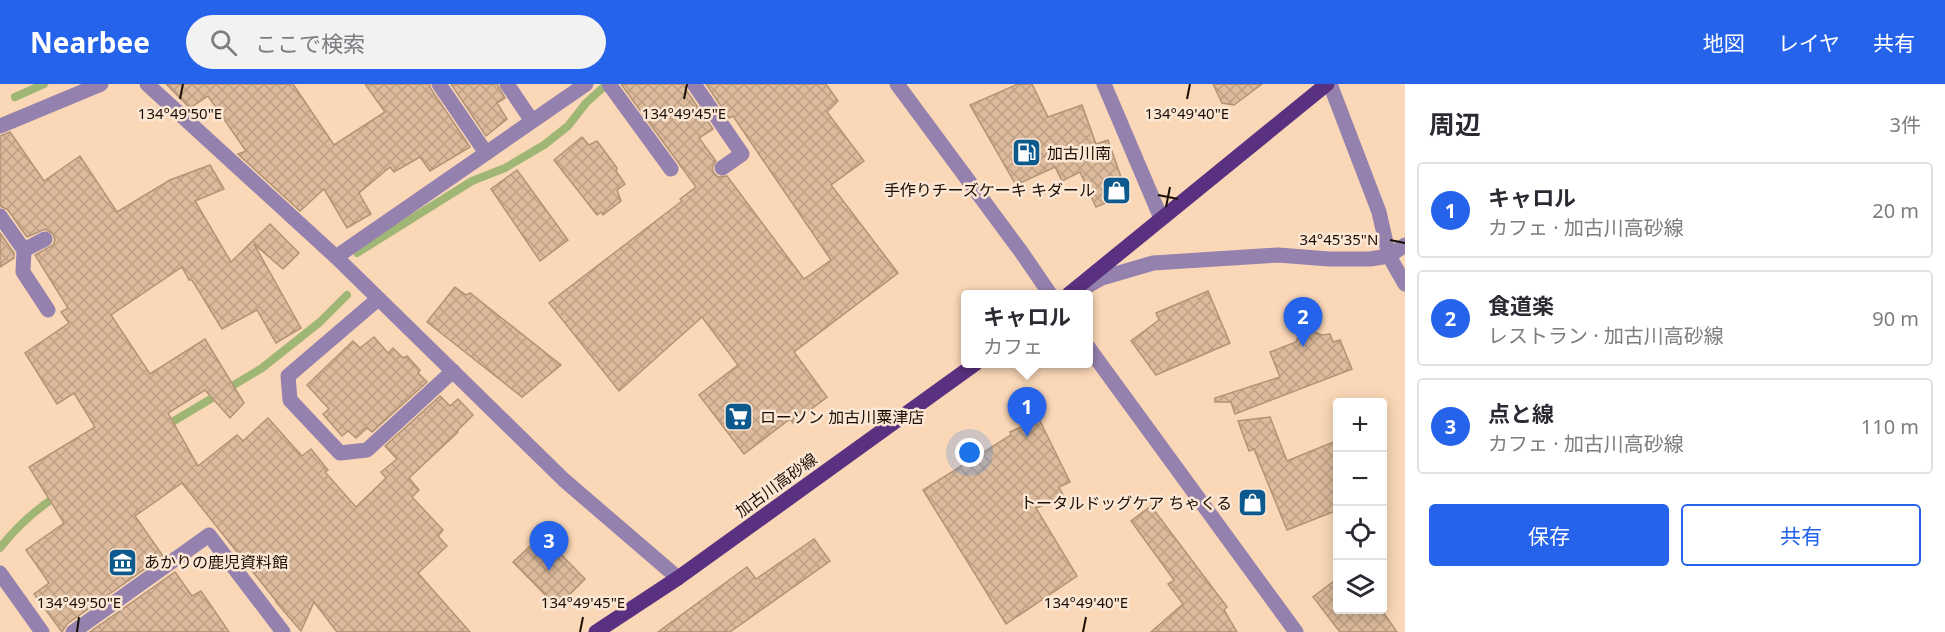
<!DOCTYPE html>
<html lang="ja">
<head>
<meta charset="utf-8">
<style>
  :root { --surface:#fff; --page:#f2f2f3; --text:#2b2b33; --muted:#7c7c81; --line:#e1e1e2; --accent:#2563eb }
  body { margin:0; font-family:"Noto Sans","Noto Sans JP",sans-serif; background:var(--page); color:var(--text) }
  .controls { position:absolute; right:18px; bottom:18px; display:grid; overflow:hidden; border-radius:6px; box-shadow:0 3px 15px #0003 }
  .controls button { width:54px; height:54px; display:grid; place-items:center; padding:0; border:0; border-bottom:2px solid var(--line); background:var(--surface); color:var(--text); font:30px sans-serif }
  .you { position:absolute; left:970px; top:369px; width:21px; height:21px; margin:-15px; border:4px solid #fff; border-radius:50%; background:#1a73e8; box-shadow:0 0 0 9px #1a73e833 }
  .badge { display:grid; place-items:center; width:39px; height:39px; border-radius:50%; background:var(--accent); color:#fff; font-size:20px; font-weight:700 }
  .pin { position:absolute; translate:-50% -50px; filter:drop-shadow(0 2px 3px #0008) }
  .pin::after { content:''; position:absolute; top:32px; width:21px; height:18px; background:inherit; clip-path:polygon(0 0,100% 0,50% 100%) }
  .popup { position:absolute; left:961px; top:206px; width:132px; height:78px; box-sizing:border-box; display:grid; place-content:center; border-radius:6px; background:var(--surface); filter:drop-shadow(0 2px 4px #0005); font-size:20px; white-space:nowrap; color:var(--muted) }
  .popup b { font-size:22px; color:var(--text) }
  .popup::after { content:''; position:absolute; left:50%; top:100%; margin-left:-12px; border:12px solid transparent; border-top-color:var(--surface) }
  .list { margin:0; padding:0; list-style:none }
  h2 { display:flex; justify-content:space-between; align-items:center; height:78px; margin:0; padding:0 24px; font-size:26px }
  h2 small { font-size:20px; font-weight:400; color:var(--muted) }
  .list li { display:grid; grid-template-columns:39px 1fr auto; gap:18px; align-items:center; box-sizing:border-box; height:96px; margin:0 12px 12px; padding:0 12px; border:2px solid var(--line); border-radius:6px }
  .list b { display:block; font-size:22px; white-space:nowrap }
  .list p { margin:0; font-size:20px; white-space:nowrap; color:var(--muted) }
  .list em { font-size:20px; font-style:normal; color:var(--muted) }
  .actions { display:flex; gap:12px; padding:18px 24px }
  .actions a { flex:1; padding:14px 0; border:2px solid var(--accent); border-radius:6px; text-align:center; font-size:21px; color:var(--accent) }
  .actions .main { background:var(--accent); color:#fff }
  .icon { flex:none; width:33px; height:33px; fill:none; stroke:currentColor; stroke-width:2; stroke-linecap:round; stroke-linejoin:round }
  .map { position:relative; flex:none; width:1405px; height:548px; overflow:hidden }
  header { display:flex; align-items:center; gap:36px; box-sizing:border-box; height:84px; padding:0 30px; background:var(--accent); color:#fff }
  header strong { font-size:28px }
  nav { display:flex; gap:33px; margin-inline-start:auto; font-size:21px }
  .search { width:420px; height:54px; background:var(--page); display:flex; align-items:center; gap:15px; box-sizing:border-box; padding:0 21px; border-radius:33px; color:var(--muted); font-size:22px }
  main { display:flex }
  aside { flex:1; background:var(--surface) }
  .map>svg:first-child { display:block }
</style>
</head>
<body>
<header>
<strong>Nearbee</strong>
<div class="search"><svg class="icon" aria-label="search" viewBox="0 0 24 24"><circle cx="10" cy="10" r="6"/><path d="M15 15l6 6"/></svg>ここで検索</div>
<nav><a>地図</a><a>レイヤ</a><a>共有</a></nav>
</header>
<main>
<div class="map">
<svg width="1405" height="548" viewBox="0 0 1405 548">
  <defs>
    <pattern id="building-cross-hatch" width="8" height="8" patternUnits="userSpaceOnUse" patternTransform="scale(1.5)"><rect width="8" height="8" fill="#dcba9b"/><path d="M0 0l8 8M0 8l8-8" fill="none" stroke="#bc9f84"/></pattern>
  </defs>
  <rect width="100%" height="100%" fill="#fad7b7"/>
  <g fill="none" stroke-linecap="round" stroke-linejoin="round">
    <g stroke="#9fb674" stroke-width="8">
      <path d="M15 13 44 0"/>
      <path d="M357 169 472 97 505 84 544 61 568 42 586 19 607 0"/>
      <path d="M164 343 262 284 320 238 347 211"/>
      <path d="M0 464C17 442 35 426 58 411"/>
    </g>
  </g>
  <g fill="url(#building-cross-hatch)" stroke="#b39375" stroke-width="1.5">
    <path d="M166 0H293L334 61 385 28 365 0H429L431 5 470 63 430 87 420 73 394 88 390 83 359 109 371 130 347 144 324 105 300 127 238 70 246 67 208 12 190 24Z"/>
    <path d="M451 0H497L505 14 497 19 507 35 486 52Z"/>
    <path d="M621 0H684L686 6 713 45 699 54 716 77 712 84 714 89 718 93 727 92 804 195 831 176 733 32 729 34 706 0H826L838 17 827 28 864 77 831 101 898 189 794 268 827 313 793 339 790 335 744 370 699 311 738 281 702 233 619 307 549 219 682 117 680 115 696 103Z"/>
    <path d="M1018 0H1032L1048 33 1082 21 1096 60 1108 56 1127 110 1096 123 1080 88 1062 97 1055 83 1016 101 970 21Z"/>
    <path d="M1213 0H1262L1234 21 1222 19Z"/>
    <path d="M10 48 44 97 80 72 117 128 170 96 210 81 224 105 195 117 231 178 270 140 299 169 283 185 254 160 301 244 276 259 257 226 222 245 192 196H189L182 183 111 231 150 290 205 255 244 319 230 334 205 306 168 329 198 382 237 351 243 357 268 334 302 372 311 365 328 386 325 388 356 423 386 394 381 388 397 375 385 362 440 312 450 322 458 315 473 331 457 347 458 348 409 394 419 406 412 413 443 446 438 452 447 462 418 489 470 548H337L314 518 301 547 276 518H277L182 399 135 432 163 472 67 540 62 548 34 510 49 499 26 466 64 439 29 383 95 343 74 309 57 320 25 269 69 239 61 228 68 224 35 171 53 161 55 156 53 150 45 145 27 153 8 126 0 122V52Z"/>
    <path d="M582 53 589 61 597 57 617 84 616 87 625 100 617 106 621 117 603 131 601 128 597 131 554 76Z"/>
    <path d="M517 86 568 156 540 177 491 105Z"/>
    <path d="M0 149 14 169V174L0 183Z"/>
    <path d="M455 203 466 211 470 209 561 281 522 313 427 238Z"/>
    <path d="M1208 207 1230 259 1156 291 1131 257 1159 236 1156 229Z"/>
    <path d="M1306 247H1311L1322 251 1330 250 1333 258 1340 256 1352 285 1235 330 1231 318H1215V314L1280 293 1270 268 1296 258 1299 251Z"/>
    <path d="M374 253 388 269 393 264 403 274 407 272 420 286 418 289 427 298 372 348 367 344 356 354 348 347 342 352 323 330 329 325 307 301 353 257 360 264Z"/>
    <path d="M1270 333 1287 377 1338 356V426L1287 446 1254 365 1249 367 1238 337Z"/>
    <path d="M1039 335 1070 398 1059 403 1064 413 1036 424 1077 492 1006 540 923 406 1011 351 1010 348Z"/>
    <path d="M1151 422 1227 523 1224 526 1237 548H1151L1183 520 1168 500 1174 496 1131 437Z"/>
    <path d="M542 451 585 495 557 523 513 478Z"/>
    <path d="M814 455 830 477 730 548H658L747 483 756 495Z"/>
    <path d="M175 488 192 512 201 507 229 548H90Z"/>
    <path d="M1338 494V525H1381L1397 548H1340L1313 513Z"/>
  </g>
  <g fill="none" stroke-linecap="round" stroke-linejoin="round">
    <g stroke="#9581ae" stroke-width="15">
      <path d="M147 0 336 173 564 396 678 494"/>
      <path d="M439 0 486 69"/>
      <path d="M507 0 532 37"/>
      <path d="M609 0 671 85"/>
      <path d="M694 0 742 70 722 84"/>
      <path d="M897 0 1022 169 1050 210"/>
      <path d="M1104 0 1161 134"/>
      <path d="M1330 0 1379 128 1389 172 1405 200"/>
      <path d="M0 42 101 0"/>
      <path d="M0 132 24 166 23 188 48 226"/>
      <path d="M24 166 45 155"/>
      <path d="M336 173 586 0"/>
      <path d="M1084 204 1102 194 1153 179 1278 171 1329 175H1370L1389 172 1405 161"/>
      <path d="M378 215 288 292 290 316 340 369 367 366 453 287"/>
      <path d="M1088 263 1296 548"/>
      <path d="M0 489 42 548"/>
      <path d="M73 548 209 451 283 548"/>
    </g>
    <g stroke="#5a3180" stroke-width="15">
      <path d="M1069 210 1327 0"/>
      <path d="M596 548 678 494 975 280"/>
    </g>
  </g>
  <path fill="none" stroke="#1b0f05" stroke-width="2" d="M180 15 183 0M684 15 687 0M1187 15 1190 0M1158 111 1178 115M1166 123 1170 103M1390 156 1405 159M77 548 79 533M580 548 583 533M1083 548 1086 533"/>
  <defs>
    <symbol id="fuel-square" viewBox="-11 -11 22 22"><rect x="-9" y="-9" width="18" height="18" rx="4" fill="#0c5a8d" stroke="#fce7d4"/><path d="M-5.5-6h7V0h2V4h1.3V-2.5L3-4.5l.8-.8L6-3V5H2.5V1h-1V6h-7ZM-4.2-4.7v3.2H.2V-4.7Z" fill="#fff"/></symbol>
    <symbol id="shop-square" viewBox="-11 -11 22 22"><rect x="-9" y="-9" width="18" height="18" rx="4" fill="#0c5a8d" stroke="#fce7d4"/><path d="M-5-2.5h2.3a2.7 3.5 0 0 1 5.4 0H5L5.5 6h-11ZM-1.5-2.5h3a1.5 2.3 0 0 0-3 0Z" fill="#fff"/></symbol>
    <symbol id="supermarket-square" viewBox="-11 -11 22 22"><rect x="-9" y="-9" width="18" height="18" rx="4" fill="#0c5a8d" stroke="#fce7d4"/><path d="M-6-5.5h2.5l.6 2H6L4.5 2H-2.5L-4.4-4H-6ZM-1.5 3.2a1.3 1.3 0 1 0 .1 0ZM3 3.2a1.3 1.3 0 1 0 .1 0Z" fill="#fff"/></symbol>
    <symbol id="museum-square" viewBox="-11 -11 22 22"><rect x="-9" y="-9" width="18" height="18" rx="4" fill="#0c5a8d" stroke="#fce7d4"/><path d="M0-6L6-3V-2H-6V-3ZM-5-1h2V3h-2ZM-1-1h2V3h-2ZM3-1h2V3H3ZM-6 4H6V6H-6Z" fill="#fff"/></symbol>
  </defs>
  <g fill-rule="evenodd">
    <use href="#fuel-square" x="1010" y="52" width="33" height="33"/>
    <use href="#shop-square" x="1100" y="90" width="33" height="33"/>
    <use href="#supermarket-square" x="722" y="316" width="33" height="33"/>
    <use href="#shop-square" x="1236" y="402" width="33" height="33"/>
    <use href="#museum-square" x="106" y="462" width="33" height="33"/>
  </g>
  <g text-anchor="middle" stroke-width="5" stroke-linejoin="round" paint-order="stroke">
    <g font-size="16" fill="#1b0f05" stroke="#fce7d4" text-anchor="start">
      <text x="1047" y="75">加古川南</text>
      <text x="1095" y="112" text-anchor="end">手作りチーズケーキ キダール</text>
      <text x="760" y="339">ローソン 加古川粟津店</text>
      <text x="1232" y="425" text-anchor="end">トータルドッグケア ちゃくる</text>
      <text x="144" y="484">あかりの鹿児資料館</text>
    </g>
    <g font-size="16" fill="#1b0f05" stroke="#fce7d4">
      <text transform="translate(776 401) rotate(-36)" y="6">加古川高砂線</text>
    </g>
  </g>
  <g font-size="15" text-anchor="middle" fill="#1b0f05" stroke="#fce7d4" stroke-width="5" stroke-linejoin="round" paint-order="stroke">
    <text x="180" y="35">134°49'50"E</text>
    <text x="684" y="35">134°49'45"E</text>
    <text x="1187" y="35">134°49'40"E</text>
    <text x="1339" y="161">34°45'35"N</text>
    <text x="79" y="524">134°49'50"E</text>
    <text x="583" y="524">134°49'45"E</text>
    <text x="1086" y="524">134°49'40"E</text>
  </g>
</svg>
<div class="controls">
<button>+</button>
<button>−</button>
<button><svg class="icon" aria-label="locate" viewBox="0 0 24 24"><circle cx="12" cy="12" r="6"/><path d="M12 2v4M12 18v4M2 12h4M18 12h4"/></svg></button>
<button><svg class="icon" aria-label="layers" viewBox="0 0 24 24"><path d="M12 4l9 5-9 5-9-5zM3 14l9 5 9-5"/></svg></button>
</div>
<div class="you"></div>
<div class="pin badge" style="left:1027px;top:353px">1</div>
<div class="popup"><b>キャロル</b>カフェ</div>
<div class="pin badge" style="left:1303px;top:263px">2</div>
<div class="pin badge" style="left:549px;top:487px">3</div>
</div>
<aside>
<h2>周辺<small>3件</small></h2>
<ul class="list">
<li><span class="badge">1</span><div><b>キャロル</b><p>カフェ · 加古川高砂線</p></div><em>20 m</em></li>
<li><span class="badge">2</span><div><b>食道楽</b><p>レストラン · 加古川高砂線</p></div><em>90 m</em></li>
<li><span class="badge">3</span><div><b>点と線</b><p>カフェ · 加古川高砂線</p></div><em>110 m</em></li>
</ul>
<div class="actions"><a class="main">保存</a><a>共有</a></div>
</aside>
</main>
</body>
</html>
